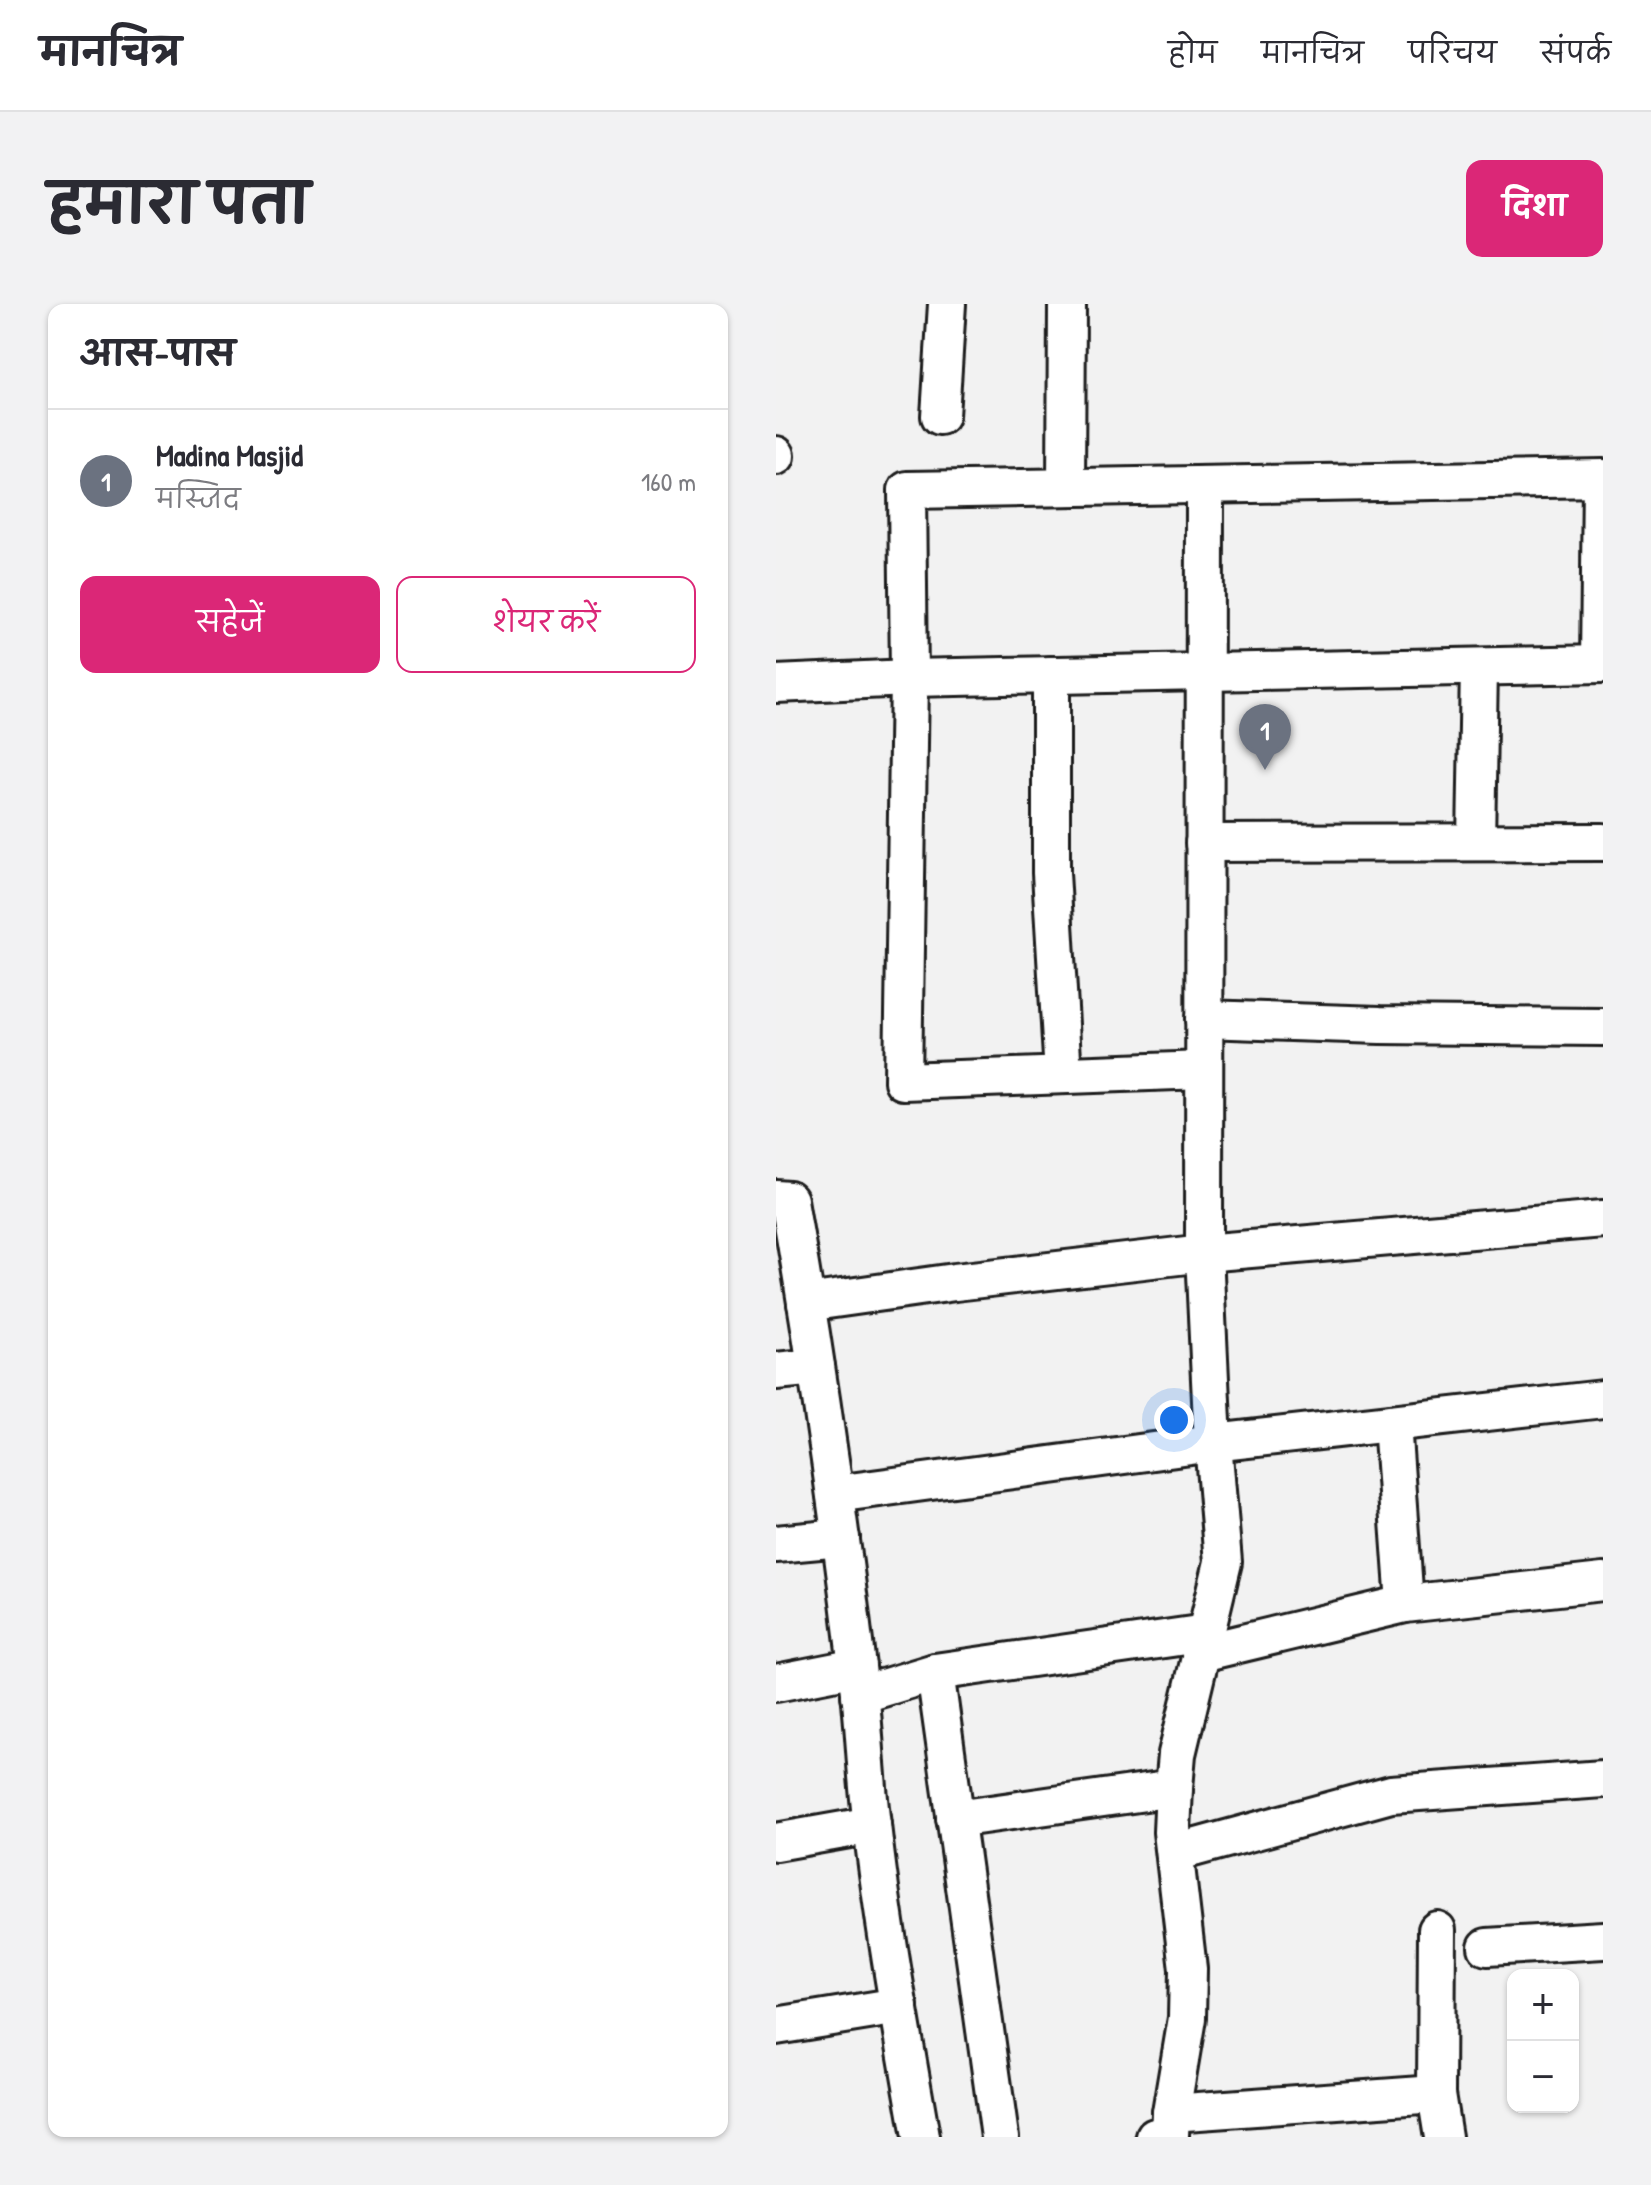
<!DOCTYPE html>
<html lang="hi">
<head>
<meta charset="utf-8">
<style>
  :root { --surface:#fff; --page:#f2f2f3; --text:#2b2b33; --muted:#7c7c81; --line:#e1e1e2; --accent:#db2777 }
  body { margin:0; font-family:"Patrick Hand","Playpen Sans Deva",sans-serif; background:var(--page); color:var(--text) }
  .controls { position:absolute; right:24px; bottom:24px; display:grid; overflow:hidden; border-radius:16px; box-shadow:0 2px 6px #0004 }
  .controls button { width:72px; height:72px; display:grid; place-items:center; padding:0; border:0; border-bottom:2px solid var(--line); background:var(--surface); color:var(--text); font:40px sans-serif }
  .you { position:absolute; left:398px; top:1116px; width:28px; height:28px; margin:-20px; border:6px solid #fff; border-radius:50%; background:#1a73e8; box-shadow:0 0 0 12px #1a73e833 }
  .badge { display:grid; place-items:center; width:52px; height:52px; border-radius:50%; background:var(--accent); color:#fff; font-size:26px; font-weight:700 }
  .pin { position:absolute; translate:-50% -66px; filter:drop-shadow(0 2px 4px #0008) }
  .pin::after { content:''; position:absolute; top:42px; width:28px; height:24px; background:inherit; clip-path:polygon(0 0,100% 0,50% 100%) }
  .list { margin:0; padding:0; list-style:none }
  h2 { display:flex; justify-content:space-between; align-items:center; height:104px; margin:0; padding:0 32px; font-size:34px }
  h2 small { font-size:26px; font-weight:400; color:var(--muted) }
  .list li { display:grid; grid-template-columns:52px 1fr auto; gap:24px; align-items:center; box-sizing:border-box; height:144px; padding:0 32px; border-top:2px solid var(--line) }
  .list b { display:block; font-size:30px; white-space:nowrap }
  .list p { margin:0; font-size:26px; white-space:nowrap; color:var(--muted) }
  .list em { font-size:26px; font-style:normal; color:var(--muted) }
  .actions { display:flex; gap:16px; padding:24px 32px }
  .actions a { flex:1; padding:18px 0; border:2px solid var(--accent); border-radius:16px; text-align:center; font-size:28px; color:var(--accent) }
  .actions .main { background:var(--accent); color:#fff }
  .map { position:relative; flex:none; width:827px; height:1833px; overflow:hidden; border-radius:16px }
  header { display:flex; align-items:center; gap:48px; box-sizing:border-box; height:112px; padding:0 40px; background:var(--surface); border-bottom:2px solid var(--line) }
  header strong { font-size:38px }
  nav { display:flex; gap:44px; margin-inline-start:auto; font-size:28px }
  .intro { display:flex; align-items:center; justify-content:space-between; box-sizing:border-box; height:192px; padding:0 48px }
  h1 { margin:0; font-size:56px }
  .button { padding:20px 36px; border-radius:16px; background:var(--accent); color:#fff; font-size:28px; font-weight:700 }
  main { display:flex; gap:48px; padding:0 48px }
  aside { flex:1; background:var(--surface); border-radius:16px; box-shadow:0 2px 6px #0004 }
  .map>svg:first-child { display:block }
</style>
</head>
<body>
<header>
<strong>मानचित्र</strong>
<nav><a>होम</a><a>मानचित्र</a><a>परिचय</a><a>संपर्क</a></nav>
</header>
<div class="intro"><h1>हमारा पता</h1><a class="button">दिशा</a></div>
<main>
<aside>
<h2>आस-पास<small></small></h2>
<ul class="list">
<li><span class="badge" style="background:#6b7280">1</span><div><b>Madina Masjid</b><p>मस्जिद</p></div><em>160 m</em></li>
</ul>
<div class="actions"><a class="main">सहेजें</a><a>शेयर करें</a></div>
</aside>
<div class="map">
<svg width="827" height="1833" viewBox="0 0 827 1833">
  <rect width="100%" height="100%" fill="#f2f2f2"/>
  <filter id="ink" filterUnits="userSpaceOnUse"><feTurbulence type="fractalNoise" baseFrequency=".0125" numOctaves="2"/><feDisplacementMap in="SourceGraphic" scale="16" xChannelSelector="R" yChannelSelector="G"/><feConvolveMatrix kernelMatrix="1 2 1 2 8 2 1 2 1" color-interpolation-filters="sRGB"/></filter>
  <g filter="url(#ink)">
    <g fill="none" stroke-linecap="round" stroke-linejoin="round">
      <defs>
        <g id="minor">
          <path d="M164 112 171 0"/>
          <path d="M0 151V152"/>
          <path d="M290 183 291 0"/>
          <path d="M823 360 825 175"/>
          <path d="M275 371V569L287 771"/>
          <path d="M0 380 133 374 827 360"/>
          <path d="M700 538 703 363"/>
          <path d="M428 539 827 538"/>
          <path d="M428 715 604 721 827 723"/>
          <path d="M428 766 127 777 133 374 131 186 827 174"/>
          <path d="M0 895 13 896C41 1059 65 1224 84 1388 89 1432 90 1477 96 1521 108 1626 127 1729 145 1833"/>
          <path d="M30 999 179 978 428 949 827 915"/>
          <path d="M0 1067 40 1063"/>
          <path d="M616 1119 629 1300"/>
          <path d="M59 1190 437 1139 827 1095"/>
          <path d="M0 1240 65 1234"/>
          <path d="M425 1349 629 1300 827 1278"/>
          <path d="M159 1368 224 1833"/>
          <path d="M0 1379 81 1363"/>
          <path d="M84 1391 159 1368 430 1329"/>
          <path d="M179 1515 398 1484"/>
          <path d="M0 1538 96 1521"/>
          <path d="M399 1549 615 1490 827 1475"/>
          <path d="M661 1626 660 1790 667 1833"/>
          <path d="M711 1643 827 1636"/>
          <path d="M0 1722 123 1702"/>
          <path d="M395 1809 660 1790"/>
          <path d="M379 1833 394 1831 395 1809 411 1714 412 1665 396 1528 398 1484 401 1450 447 1258 437 1139 428 949 429 181"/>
        </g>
      </defs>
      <use href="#minor" stroke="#1c1c1c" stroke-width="42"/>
      <use href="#minor" stroke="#fff" stroke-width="36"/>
    </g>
  </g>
</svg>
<div class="controls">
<button>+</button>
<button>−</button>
</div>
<div class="you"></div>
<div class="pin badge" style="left:489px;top:466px;background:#6b7280">1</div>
</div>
</main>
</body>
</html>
